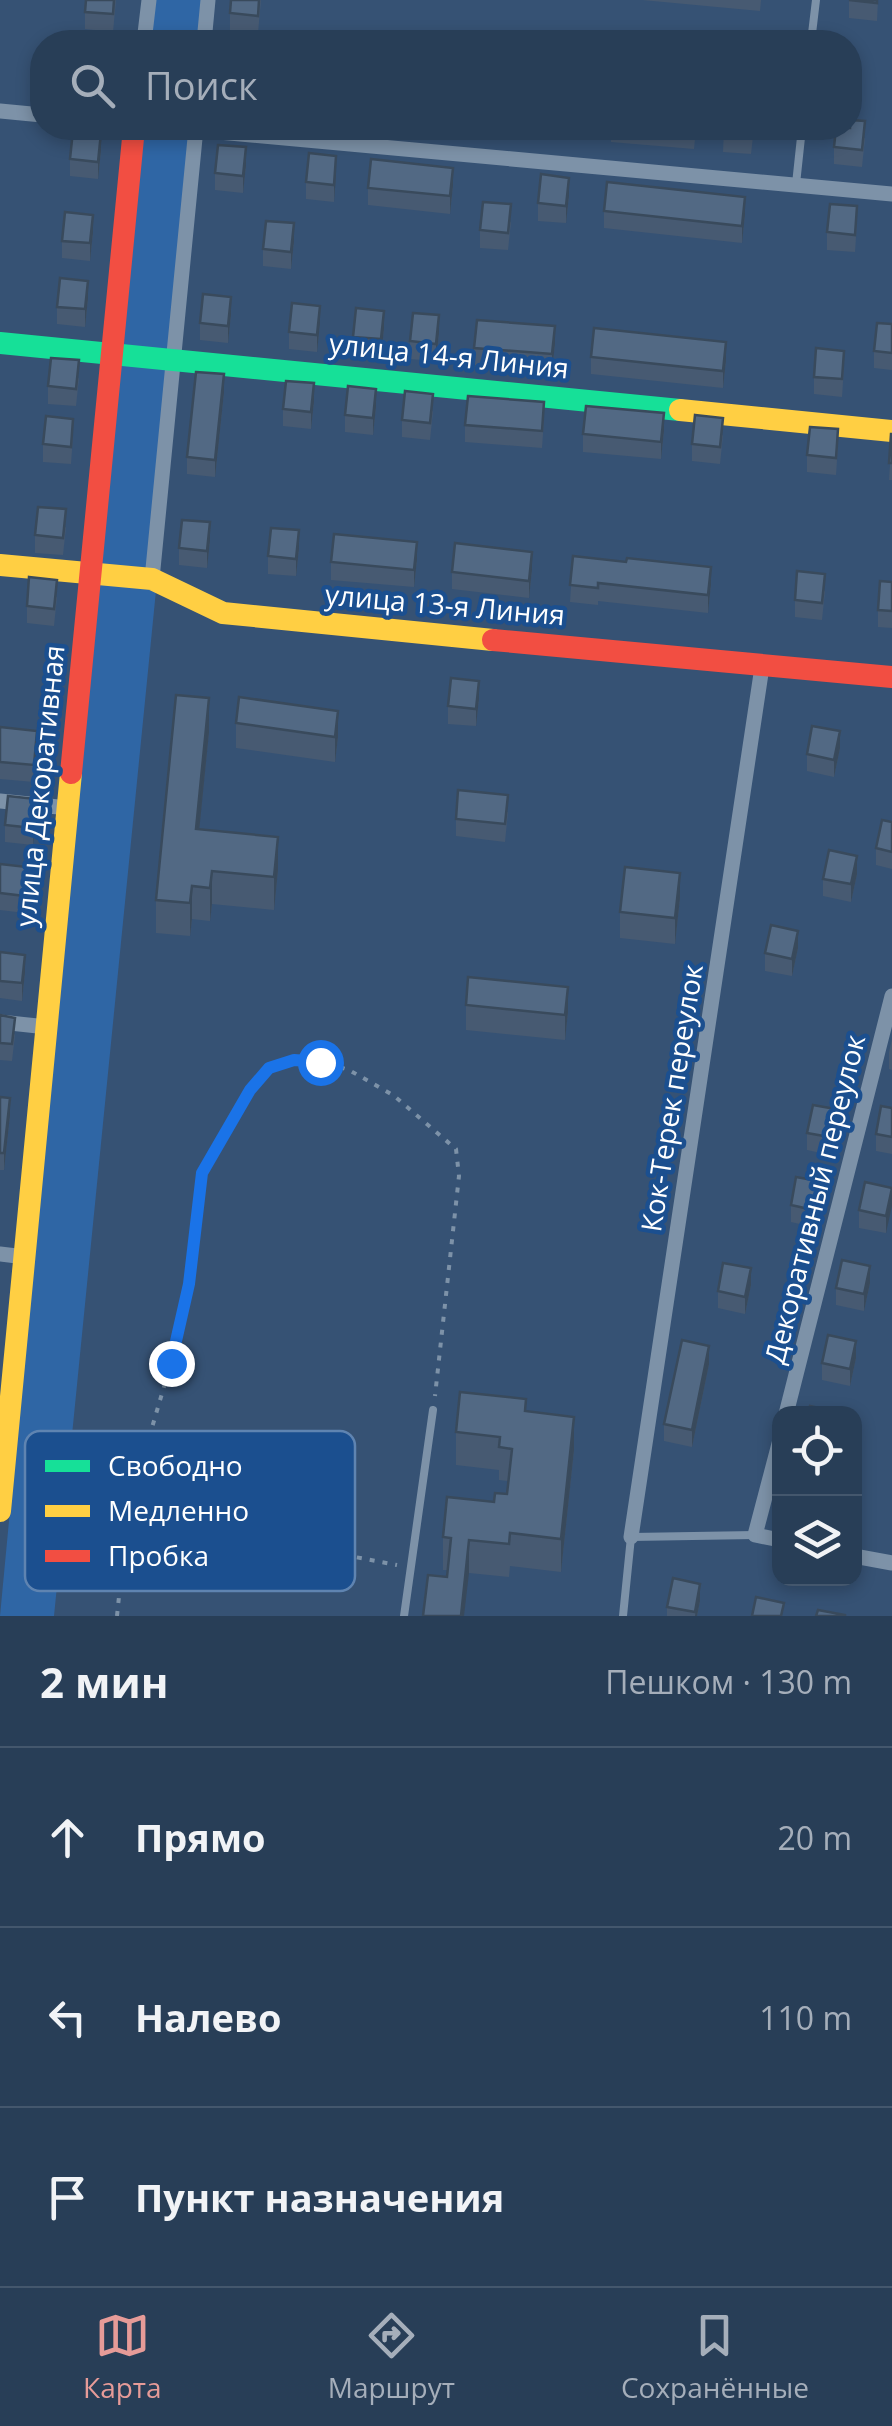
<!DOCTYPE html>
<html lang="ru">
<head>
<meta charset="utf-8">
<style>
  :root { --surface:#283e57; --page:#30455d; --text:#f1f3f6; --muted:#a5aeba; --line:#44576d; --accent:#e69b98 }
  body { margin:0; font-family:"Open Sans",sans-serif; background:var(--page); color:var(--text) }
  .controls { position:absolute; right:30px; bottom:30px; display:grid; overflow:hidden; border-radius:20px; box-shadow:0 5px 15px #0003 }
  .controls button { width:90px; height:90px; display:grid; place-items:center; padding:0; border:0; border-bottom:2px solid var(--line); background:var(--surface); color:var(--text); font:50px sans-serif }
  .stop { position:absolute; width:30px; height:30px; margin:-22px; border:8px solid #1a73e8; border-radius:50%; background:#fff }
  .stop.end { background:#1a73e8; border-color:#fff; box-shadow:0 2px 10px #0008 }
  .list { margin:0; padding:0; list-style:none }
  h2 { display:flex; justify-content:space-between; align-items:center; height:130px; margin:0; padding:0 40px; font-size:42px }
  h2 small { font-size:32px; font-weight:400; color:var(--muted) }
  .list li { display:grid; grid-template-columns:65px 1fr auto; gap:30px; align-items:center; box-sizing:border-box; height:180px; padding:0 40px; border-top:2px solid var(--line) }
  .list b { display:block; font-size:38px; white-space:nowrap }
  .list em { font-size:32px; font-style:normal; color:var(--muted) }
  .icon { flex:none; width:55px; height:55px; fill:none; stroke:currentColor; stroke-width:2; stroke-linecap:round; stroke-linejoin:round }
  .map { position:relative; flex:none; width:892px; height:1616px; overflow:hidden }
  .search { position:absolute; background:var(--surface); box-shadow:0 5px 15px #0003; left:30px; right:30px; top:30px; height:110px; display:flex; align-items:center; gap:25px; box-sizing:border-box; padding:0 35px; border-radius:40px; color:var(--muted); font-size:38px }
  .sheet { height:670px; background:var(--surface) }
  nav { display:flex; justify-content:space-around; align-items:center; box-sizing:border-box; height:140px; border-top:2px solid var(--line); background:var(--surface); font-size:28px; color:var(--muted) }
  nav a { display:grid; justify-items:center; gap:5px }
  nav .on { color:var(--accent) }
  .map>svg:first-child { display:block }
</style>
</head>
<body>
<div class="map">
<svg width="892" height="1616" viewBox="0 0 892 1616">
  <rect width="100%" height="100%" fill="#365274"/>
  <g fill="#2f66a5">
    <path d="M153 0H215L211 42H149Z"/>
    <path d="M141 128H202L54 1616H0Z"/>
  </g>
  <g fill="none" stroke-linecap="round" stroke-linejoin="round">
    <g stroke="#7d92a8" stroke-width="4" stroke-dasharray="5 8" stroke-linecap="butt">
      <path d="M128 1509 244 1536 397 1565"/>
      <path d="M117 1616 128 1509 171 1363 189 1284 202 1173 250 1090 269 1069 295 1060 320 1061 349 1070 393 1095 456 1149 459 1176 435 1396"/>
    </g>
    <g stroke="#7d92a8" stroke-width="8">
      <path d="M811 42 816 0"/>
      <path d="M796 184 802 128"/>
      <path d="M404 1616 433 1410"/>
      <path d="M623 1616 631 1537 755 1535"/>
    </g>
    <g stroke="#7d92a8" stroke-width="15">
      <path d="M144 42 149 0"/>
      <path d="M204 42 208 0"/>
      <path d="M0 111 42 115"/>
      <path d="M175 128 892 194"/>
      <path d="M152 579 196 128"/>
      <path d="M0 801 68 808"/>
      <path d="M0 1022 47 1027"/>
      <path d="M0 1254 25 1257"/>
      <path d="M786 1414 892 996"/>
      <path d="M780 1440 755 1535 780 1540"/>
      <path d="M631 1537 762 667"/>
      <path d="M854 1556 892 1563"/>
    </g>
    <path stroke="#16e098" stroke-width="22" d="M0 343 680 410"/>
    <g stroke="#ffcf43" stroke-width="22">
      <path d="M680 410 892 431"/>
      <path d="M0 565 152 579 223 613 493 640"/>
      <path d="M0 1511 71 773"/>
    </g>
    <g stroke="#f24e42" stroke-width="22">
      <path d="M493 640 892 677"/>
      <path d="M71 773 134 128"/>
    </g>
  </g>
  <g fill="#475a72">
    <path d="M116 0 113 32 85 29V12Z"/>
    <path d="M261 0 258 33 230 30V13Z"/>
    <path d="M642 0H761L760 11Z"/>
    <path d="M849 0H878L877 21 849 18Z"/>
    <path d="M495 128H575L574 139 495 131Z"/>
    <path d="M611 128H696L694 149 611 142Z"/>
    <path d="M724 128H754L751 154 723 152Z"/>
    <path d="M865 138 862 167 834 164V147Z"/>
    <path d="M101 150 98 179 70 176V159Z"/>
    <path d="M246 165 243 193 215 190V173Z"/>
    <path d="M336 173 334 202 306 199V182Z"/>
    <path d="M453 185 450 214 368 205V188Z"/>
    <path d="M569 195 566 223 538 221V203Z"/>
    <path d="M604 211 745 214 742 243 604 228Z"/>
    <path d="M511 222 508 250 480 248V230Z"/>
    <path d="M857 223 855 252 827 250V232Z"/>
    <path d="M93 232 90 261 62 258V241Z"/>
    <path d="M294 241 291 269 263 266V249Z"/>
    <path d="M88 298 85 327 57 324V307Z"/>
    <path d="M231 314 228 343 200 340V323Z"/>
    <path d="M320 323 317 352 289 349V332Z"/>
    <path d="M892 324V370L874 368V351Z"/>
    <path d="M384 328 381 357 353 354V337Z"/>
    <path d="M439 332 436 361 410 359V341Z"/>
    <path d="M555 343 552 372 474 365V348Z"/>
    <path d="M591 357 726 360 723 388 591 374Z"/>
    <path d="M844 368 842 397 814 394V377Z"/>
    <path d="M79 378 76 406 48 404V386Z"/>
    <path d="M224 392 215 477 187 474V457Z"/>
    <path d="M314 401 311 429 283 426V409Z"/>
    <path d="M376 406 373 435 345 432V415Z"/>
    <path d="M433 411 430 440 402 437V420Z"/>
    <path d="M544 420 542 448 465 442V425Z"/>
    <path d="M664 430 661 459 583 452V434Z"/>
    <path d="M892 434V480H889Z"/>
    <path d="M723 435 720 464 692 461V444Z"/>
    <path d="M73 436 71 464 43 462V444Z"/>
    <path d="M838 446 836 475 807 472V455Z"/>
    <path d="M66 527 63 555 35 553V535Z"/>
    <path d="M210 540 207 568 179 565V548Z"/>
    <path d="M299 548 296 576 268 574V556Z"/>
    <path d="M573 556 711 584 708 613 598 601V605L570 602Z"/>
    <path d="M417 559 414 587 331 580V562Z"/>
    <path d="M532 569 529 598 452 589V572Z"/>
    <path d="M892 582V628L878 627V610Z"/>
    <path d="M825 591 822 620 795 617V600Z"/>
    <path d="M57 597 54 626 27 623V606Z"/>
    <path d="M479 698 476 726 448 724V706Z"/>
    <path d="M236 723 338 737 335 762 236 748Z"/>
    <path d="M0 727 37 748 34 782 0 779Z"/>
    <path d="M209 732 199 829 278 870 274 910 212 904 210 921 192 919 190 936 156 933V900Z"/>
    <path d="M840 748 834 777 807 771V754Z"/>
    <path d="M508 812 505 842 456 836V819Z"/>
    <path d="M36 816 33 845 5 842V825Z"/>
    <path d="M892 822V869L876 865V848Z"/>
    <path d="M0 864 27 884 25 913 0 910Z"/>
    <path d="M857 874 851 902 823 896V879Z"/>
    <path d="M680 898 675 944 620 938V912Z"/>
    <path d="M798 948 792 976 765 971V953Z"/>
    <path d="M0 952 25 972 22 1001 0 998Z"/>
    <path d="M466 1005 568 1012 565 1040 466 1030Z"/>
    <path d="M0 1015 15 1035 12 1061 0 1060Z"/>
    <path d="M892 1039V1070L889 1069V1052Z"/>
    <path d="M0 1097 10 1115 4 1170H0Z"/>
    <path d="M892 1108V1154L876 1151V1134Z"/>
    <path d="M841 1127 835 1156 807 1150V1133Z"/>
    <path d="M892 1188 886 1233 859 1228V1210Z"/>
    <path d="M824 1199 818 1228 791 1222V1205Z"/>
    <path d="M870 1283 864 1311 836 1305V1288Z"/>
    <path d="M751 1285 745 1314 718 1308V1291Z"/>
    <path d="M856 1358 850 1386 822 1380V1363Z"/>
    <path d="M709 1364 692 1447 664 1441V1424Z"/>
    <path d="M526 1412 574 1450 561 1572 510 1566 509 1577 469 1573 447 1577 448 1570H443V1537L507 1494 508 1481 499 1480V1470L456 1465V1432Z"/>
    <path d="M700 1601 697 1616H667V1607Z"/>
  </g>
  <g fill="#394a5c">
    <path d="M101 133V150L98 179V162Z"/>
    <path d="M246 147V165L243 193V176Z"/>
    <path d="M336 156V173L334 202V185Z"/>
    <path d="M453 168V185L450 214V196Z"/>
    <path d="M569 178V195L566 223V206Z"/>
    <path d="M745 197V214L742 243V226Z"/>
    <path d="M93 215V232L90 261V243Z"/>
    <path d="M294 223V241L291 269V252Z"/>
    <path d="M88 281V298L85 327V309Z"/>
    <path d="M231 297V314L228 343V326Z"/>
    <path d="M320 306V323L317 352V335Z"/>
    <path d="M384 311V328L381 357V339Z"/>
    <path d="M439 315V332L436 361V344Z"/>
    <path d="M555 326V343L552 372V354Z"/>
    <path d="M726 342V360L723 388V371Z"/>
    <path d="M224 374V392L215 477V460Z"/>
    <path d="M314 383V401L311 429V412Z"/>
    <path d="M376 389V406L373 435V418Z"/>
    <path d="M664 413V430L661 459V442Z"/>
    <path d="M210 522V540L207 568V551Z"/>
    <path d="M299 530V548L296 576V559Z"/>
    <path d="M417 542V559L414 587V570Z"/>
    <path d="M532 552V569L529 598V581Z"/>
    <path d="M711 567V584L708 613V595Z"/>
    <path d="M479 681V698L476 726V709Z"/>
    <path d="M209 698V732L196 862V829Z"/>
    <path d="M338 711V737L335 762V737Z"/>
    <path d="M37 731V748L34 782V765Z"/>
    <path d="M840 731V748L834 777V760Z"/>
    <path d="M36 799V816L33 845V828Z"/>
    <path d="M278 837V870L274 910V877Z"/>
    <path d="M857 856V874L851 902V884Z"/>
    <path d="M212 871V904L210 921V888Z"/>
    <path d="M680 873V898L675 944V918Z"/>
    <path d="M192 886V919L190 936V903Z"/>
    <path d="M798 931V948L792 976V959Z"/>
    <path d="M25 955V972L22 1001V983Z"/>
    <path d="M568 987V1012L565 1040V1015Z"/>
    <path d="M10 1098V1115L4 1170V1153Z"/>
    <path d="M841 1110V1127L835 1156V1138Z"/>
    <path d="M824 1182V1199L818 1228V1211Z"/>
    <path d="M892 1189V1206L886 1233V1216Z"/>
    <path d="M870 1266V1283L864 1311V1294Z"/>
    <path d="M751 1268V1285L745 1314V1297Z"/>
    <path d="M856 1341V1358L850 1386V1369Z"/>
    <path d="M709 1346V1364L692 1447V1430Z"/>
    <path d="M574 1417V1450L561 1572V1539Z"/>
    <path d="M469 1540V1573L464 1616H461Z"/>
    <path d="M700 1584V1601L697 1616H695Z"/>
  </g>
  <g fill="#526984" stroke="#394a5c" stroke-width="2.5">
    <path d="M86 0H114L113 14 85 12Z"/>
    <path d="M231 0H259L258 16 230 13Z"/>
    <path d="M849 0H877V3Z"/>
    <path d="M850 120 865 121 862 150 834 147 836 128H850Z"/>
    <path d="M646 128H695L694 132Z"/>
    <path d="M724 128H752L751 137 723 134Z"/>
    <path d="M73 130 101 133 98 162 70 159Z"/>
    <path d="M218 145 246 147 243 176 215 173Z"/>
    <path d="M309 153 336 156 334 185 306 182Z"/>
    <path d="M371 159 453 168 450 196 368 188Z"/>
    <path d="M541 174 569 178 566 206 538 203Z"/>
    <path d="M607 182 745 197 742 226 604 211Z"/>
    <path d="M483 202 511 204 508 233 480 230Z"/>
    <path d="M830 204 857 206 855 235 827 232Z"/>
    <path d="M65 212 93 215 90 243 62 241Z"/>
    <path d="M266 221 294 223 291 252 263 249Z"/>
    <path d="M60 278 88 281 85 309 57 307Z"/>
    <path d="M203 294 231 297 228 326 200 323Z"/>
    <path d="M292 303 320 306 317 335 289 332Z"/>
    <path d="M356 308 384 311 381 339 353 337Z"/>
    <path d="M413 313 439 315 436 344 410 341Z"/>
    <path d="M477 320 555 326 552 354 474 348Z"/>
    <path d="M877 323 892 324V353L874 351Z"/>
    <path d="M594 328 726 342 723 371 591 357Z"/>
    <path d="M816 348 844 351 842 379 814 377Z"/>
    <path d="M51 358 79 360 76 389 48 386Z"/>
    <path d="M196 372 224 374 215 460 187 457Z"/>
    <path d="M286 381 314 383 311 412 283 409Z"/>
    <path d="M348 386 376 389 373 418 345 415Z"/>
    <path d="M405 391 433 394 430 423 402 420Z"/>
    <path d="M468 396 544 402 542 431 465 425Z"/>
    <path d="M586 406 664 413 661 442 583 434Z"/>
    <path d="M695 415 723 418 720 447 692 444Z"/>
    <path d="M46 416 73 419 71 447 43 444Z"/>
    <path d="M810 427 838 429 836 458 807 455Z"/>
    <path d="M891 434H892V463H889Z"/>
    <path d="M38 507 66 509 63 538 35 535Z"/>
    <path d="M182 520 210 522 207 551 179 548Z"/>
    <path d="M271 528 299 530 296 559 268 556Z"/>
    <path d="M334 534 417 542 414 570 331 562Z"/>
    <path d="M455 543 532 552 529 581 452 572Z"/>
    <path d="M573 556 626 562 627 558 711 567 708 595 598 583V588L570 585Z"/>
    <path d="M797 571 825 574 822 603 795 600Z"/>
    <path d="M29 577 57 580 54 609 27 606Z"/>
    <path d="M880 581 892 582V611L878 610Z"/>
    <path d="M451 678 479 681 476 709 448 706Z"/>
    <path d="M176 695 209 698 196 829 278 837 274 877 212 871 210 888 192 886 190 903 156 900Z"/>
    <path d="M239 697 338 711 335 737 236 723Z"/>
    <path d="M812 726 840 731 834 760 807 754Z"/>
    <path d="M0 727 37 731 34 765 0 762Z"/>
    <path d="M458 790 508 795 505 824 456 819Z"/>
    <path d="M8 796 36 799 33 828 5 825Z"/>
    <path d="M882 820 892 822V852L876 848Z"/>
    <path d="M829 850 857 856 851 884 823 879Z"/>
    <path d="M0 864 27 867 25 896 0 893Z"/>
    <path d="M625 867 680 873 675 918 620 912Z"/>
    <path d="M771 925 798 931 792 959 765 953Z"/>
    <path d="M0 952 25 955 22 983 0 981Z"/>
    <path d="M468 977 568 987 565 1015 466 1005Z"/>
    <path d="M0 1015 15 1018 12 1044 0 1043Z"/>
    <path d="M0 1097 10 1098 4 1153H0Z"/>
    <path d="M813 1105 841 1110 835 1138 807 1133Z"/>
    <path d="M881 1106 892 1108V1137L876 1134Z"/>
    <path d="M796 1177 824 1182 818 1211 791 1205Z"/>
    <path d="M865 1182 892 1188 886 1216 859 1210Z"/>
    <path d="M842 1260 870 1266 864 1294 836 1288Z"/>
    <path d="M723 1263 751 1268 745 1297 718 1291Z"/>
    <path d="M828 1335 856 1341 850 1369 822 1363Z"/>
    <path d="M682 1340 709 1346 692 1430 664 1424Z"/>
    <path d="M460 1392 526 1399 525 1411 574 1417 561 1539 510 1533 509 1544 469 1540 461 1616H423L428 1575 447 1577 451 1538 443 1537 447 1497 494 1502 495 1493 507 1494 512 1449 499 1447 500 1437 456 1432Z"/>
    <path d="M810 1406 837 1412 836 1414H808Z"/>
    <path d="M673 1578 700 1584 695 1612 667 1607Z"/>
    <path d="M756 1597 784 1603 781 1616H752Z"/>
    <path d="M818 1610 845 1615V1616H816Z"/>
  </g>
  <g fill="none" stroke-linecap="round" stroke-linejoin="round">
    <path stroke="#1a73e8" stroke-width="12" d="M171 1363 189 1284 202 1173 250 1090 269 1068 294 1060 320 1062"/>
  </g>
  <g text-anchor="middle" stroke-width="9" stroke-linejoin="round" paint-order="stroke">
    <g font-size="28" fill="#fff" stroke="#1b4f8f">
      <text transform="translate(449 356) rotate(6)" y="10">улица 14-я Линия</text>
      <text transform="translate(445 605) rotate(5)" y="10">улица 13-я Линия</text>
      <text transform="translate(40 786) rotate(-84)" y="10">улица Декоративная</text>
      <text transform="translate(672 1098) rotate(-81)" y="10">Кок-Терек переулок</text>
      <text transform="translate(815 1199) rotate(-76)" y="10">Декоративный переулок</text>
    </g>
  </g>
  <rect x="25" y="1431" width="330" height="160" rx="15" fill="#1b4f8f" stroke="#5f84b1" stroke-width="2.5"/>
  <rect x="45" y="1460" width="45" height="12" fill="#16e098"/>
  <rect x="45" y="1505" width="45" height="12" fill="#ffcf43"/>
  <rect x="45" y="1550" width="45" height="12" fill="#f24e42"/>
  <g font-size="28" fill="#fff">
    <text x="108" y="1476">Свободно</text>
    <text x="108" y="1521">Медленно</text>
    <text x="108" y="1566">Пробка</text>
  </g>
</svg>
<div class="controls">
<button><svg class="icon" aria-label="locate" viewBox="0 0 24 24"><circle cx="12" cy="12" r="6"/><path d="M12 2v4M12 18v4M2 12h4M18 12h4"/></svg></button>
<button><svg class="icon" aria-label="layers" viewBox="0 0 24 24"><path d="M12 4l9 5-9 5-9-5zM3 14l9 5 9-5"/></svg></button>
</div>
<div class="stop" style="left:320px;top:1062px"></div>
<div class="stop end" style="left:171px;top:1363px"></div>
<div class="search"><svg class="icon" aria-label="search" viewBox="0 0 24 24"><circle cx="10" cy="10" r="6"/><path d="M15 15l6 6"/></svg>Поиск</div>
</div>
<section class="sheet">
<h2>2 мин<small>Пешком · 130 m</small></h2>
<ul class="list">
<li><svg class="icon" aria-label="ahead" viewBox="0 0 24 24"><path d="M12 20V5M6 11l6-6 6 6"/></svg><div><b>Прямо</b></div><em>20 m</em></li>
<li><svg class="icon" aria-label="left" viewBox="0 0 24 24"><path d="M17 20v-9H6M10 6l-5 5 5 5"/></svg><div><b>Налево</b></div><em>110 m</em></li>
<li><svg class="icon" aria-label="arrive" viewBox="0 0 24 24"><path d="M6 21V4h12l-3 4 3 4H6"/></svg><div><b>Пункт назначения</b></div></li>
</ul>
</section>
<nav>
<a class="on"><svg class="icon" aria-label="map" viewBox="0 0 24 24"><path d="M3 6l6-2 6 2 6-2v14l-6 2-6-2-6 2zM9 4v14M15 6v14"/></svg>Карта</a>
<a><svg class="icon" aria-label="directions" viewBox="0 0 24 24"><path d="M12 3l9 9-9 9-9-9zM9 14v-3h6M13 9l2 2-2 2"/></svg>Маршрут</a>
<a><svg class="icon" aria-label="saved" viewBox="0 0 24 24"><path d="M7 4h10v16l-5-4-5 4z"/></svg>Сохранённые</a>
</nav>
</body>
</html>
